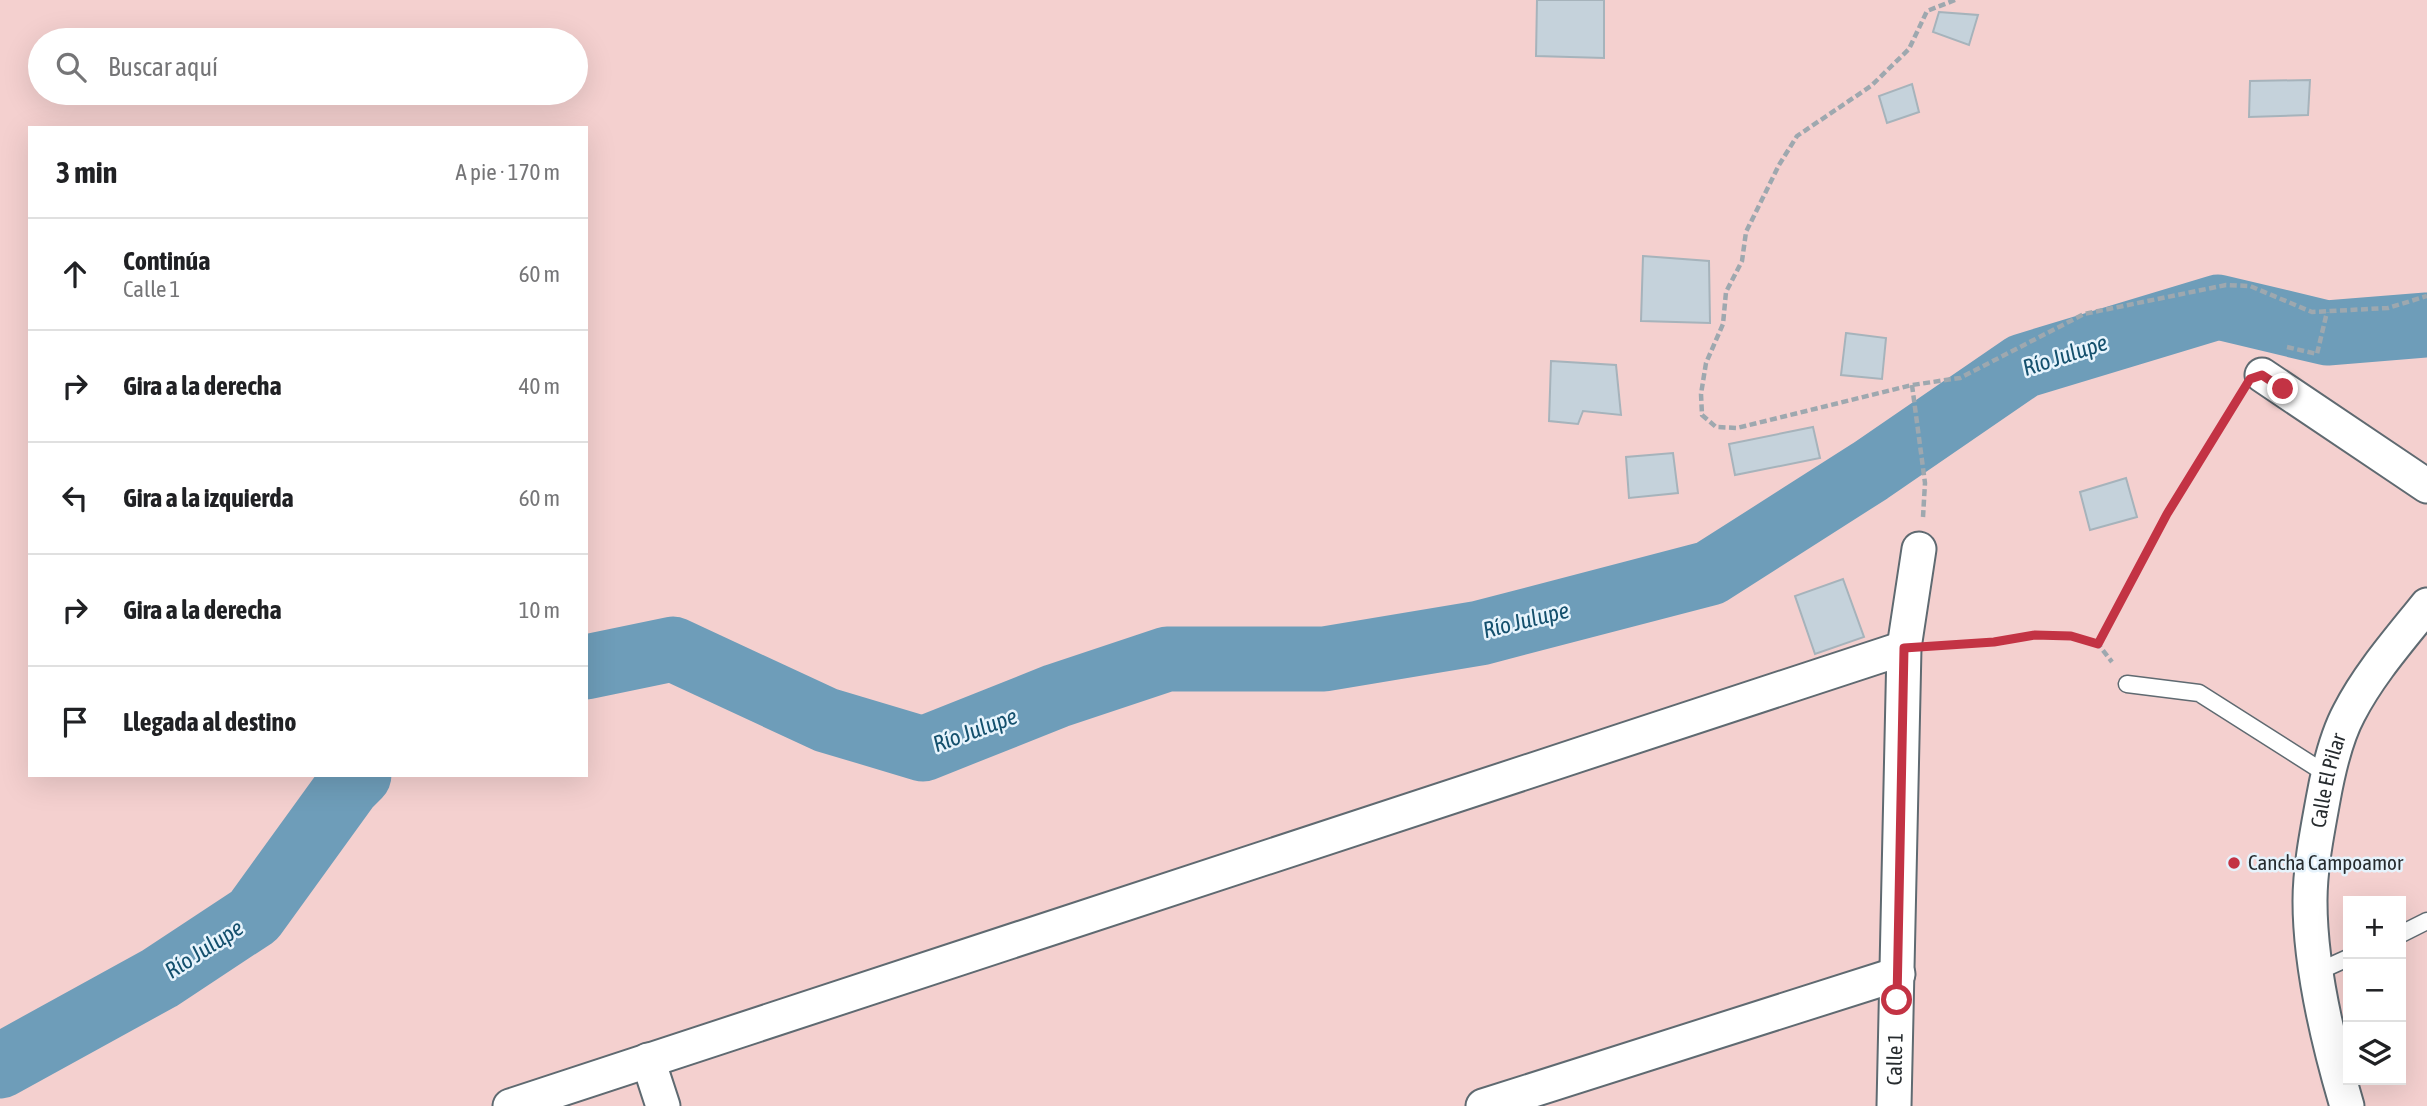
<!DOCTYPE html>
<html lang="es">
<head>
<meta charset="utf-8">
<style>
  :root { --surface:#fff; --page:#f2f2f2; --text:#202124; --muted:#757577; --line:#e0e0e0 }
  body { margin:0; font-family:"Asap Condensed",sans-serif; background:var(--page); color:var(--text) }
  .controls { position:absolute; right:21px; bottom:21px; display:grid; overflow:hidden; border-radius:0px; box-shadow:0 7px 28px #0002 }
  .controls button { width:63px; height:63px; display:grid; place-items:center; padding:0; border:0; border-bottom:2px solid var(--line); background:var(--surface); color:var(--text); font:35px sans-serif }
  .stop { position:absolute; width:21px; height:21px; margin:-16px; border:5px solid #c33344; border-radius:50%; background:#fff }
  .stop.end { background:#c33344; border-color:#fff; box-shadow:0 2px 7px #0008 }
  .list { margin:0; padding:0; list-style:none }
  h2 { display:flex; justify-content:space-between; align-items:center; height:91px; margin:0; padding:0 28px; font-size:30px }
  h2 small { font-size:23px; font-weight:400; color:var(--muted) }
  .list li { display:grid; grid-template-columns:46px 1fr auto; gap:21px; align-items:center; box-sizing:border-box; height:112px; padding:0 28px; border-top:2px solid var(--line) }
  .list b { display:block; font-size:26px; white-space:nowrap }
  .list p { margin:0; font-size:23px; white-space:nowrap; color:var(--muted) }
  .list em { font-size:23px; font-style:normal; color:var(--muted) }
  .icon { flex:none; width:38px; height:38px; fill:none; stroke:currentColor; stroke-width:2; stroke-linecap:round; stroke-linejoin:round }
  .map { position:relative; flex:none; width:2427px; height:1106px; overflow:hidden }
  .search { position:absolute; background:var(--surface); box-shadow:0 7px 28px #0002; left:28px; top:28px; width:560px; height:77px; display:flex; align-items:center; gap:18px; box-sizing:border-box; padding:0 24px; border-radius:38px; color:var(--muted); font-size:26px }
  .panel { position:absolute; background:var(--surface); box-shadow:0 7px 28px #0002; left:28px; top:126px; width:560px; height:651px; border-radius:0px }
  .map>svg:first-child { display:block }
</style>
</head>
<body>
<div class="map">
<svg width="2427" height="1106" viewBox="0 0 2427 1106">
  <rect width="100%" height="100%" fill="#e6f3fc"/>
  <path fill="#f4d0cf" fill-rule="evenodd" d="M0 0H2427V1106H0ZM40 40H576V93H40ZM30 128H586V775H30ZM2348 901H2401V1080H2348Z"/>
  <g fill="none" stroke-linecap="round" stroke-linejoin="round">
    <g stroke="#6e9db9" stroke-width="65">
      <path d="M586 667 673 649 826 720 923 749 1056 696 1167 659H1324L1480 633 1710 573 1870 471 2023 366 2218 307 2327 333 2427 325"/>
      <path d="M0 1066 160 978 254 916 348 786 359 775"/>
    </g>
  </g>
  <g fill="#c5d2db" stroke="#a6b3bb" stroke-width="2">
    <path d="M1537 0H1604V58L1536 56Z"/>
    <path d="M1939 12 1978 15 1969 45 1933 32Z"/>
    <path d="M2310 80 2308 115 2249 117 2250 81Z"/>
    <path d="M1912 84 1919 112 1887 123 1879 96Z"/>
    <path d="M1643 256 1709 261 1710 323 1641 321Z"/>
    <path d="M1846 333 1886 338 1882 379 1841 375Z"/>
    <path d="M1551 361 1616 365 1621 415 1583 411 1578 424 1549 421Z"/>
    <path d="M1813 427 1820 458 1735 475 1729 444Z"/>
    <path d="M1673 453 1678 493 1629 498 1626 457Z"/>
    <path d="M2126 478 2137 517 2090 530 2080 492Z"/>
    <path d="M1843 579 1864 637 1815 654 1795 596Z"/>
  </g>
  <g fill="none" stroke-linecap="round" stroke-linejoin="round">
    <defs>
      <g id="service">
        <path d="M2127 684 2199 693 2328 775"/>
        <path d="M2401 934 2427 921"/>
        <path d="M2317 972 2348 958"/>
      </g>
      <g id="minor">
        <path d="M2262 375 2427 486"/>
        <path d="M648 1060 663 1106"/>
        <path d="M510 1106 1904 648"/>
        <path d="M1483 1106 1898 974"/>
        <path id="s1" d="M1894 1106 1904 648 1919 549"/>
        <path id="s2" d="M2347 1106C2328 1042 2310 968 2310 901 2310 868 2317 833 2323 800 2328 772 2335 739 2349 713 2369 674 2399 640 2427 605"/>
      </g>
    </defs>
    <use href="#service" stroke="#5f6a71" stroke-width="19"/>
    <use href="#minor" stroke="#5f6a71" stroke-width="37"/>
    <g stroke="#9ea8af" stroke-width="4.5" stroke-dasharray="7 3.5" stroke-linecap="butt">
      <path d="M1955 0 1927 11 1909 49 1871 86 1797 136 1779 165 1746 232 1742 261 1726 292 1723 324 1706 363 1701 394 1702 415 1716 427 1737 428 1912 385 1960 378 2084 314 2226 285 2250 286 2312 312 2388 308 2427 296"/>
      <path d="M2287 347 2317 354 2327 312"/>
      <path d="M1912 385 1925 483 1923 517"/>
      <path d="M2098 644 2167 514 2238 398"/>
      <path d="M1940 646 1995 642 2035 635 2071 636 2098 644 2112 662"/>
    </g>
    <use href="#service" stroke="#fff" stroke-width="16"/>
    <use href="#minor" stroke="#fff" stroke-width="33"/>
  </g>
  <g fill="none" stroke-linecap="round" stroke-linejoin="round">
    <path stroke="#c33344" stroke-width="9" d="M1897 1000 1904 648 1994 642 2035 635 2071 636 2098 644 2167 514 2250 379 2262 375 2283 389"/>
  </g>
  <circle fill="#c33344" stroke="#e6f3fc" stroke-width="2.5" cx="2234" cy="863" r="7"/>
  <g text-anchor="middle" stroke-width="5" stroke-linejoin="round" paint-order="stroke">
    <g font-size="21" fill="#262b2e" stroke="#e6f3fc">
      <text dy="7" stroke="none"><textPath href="#s2" startOffset="331">Calle El Pilar</textPath></text>
      <text dy="7" stroke="none"><textPath href="#s1" startOffset="47">Calle 1</textPath></text>
    </g>
    <g font-size="21" fill="#262b2e" stroke="#e6f3fc" text-anchor="start">
      <text x="2248" y="870">Cancha Campoamor</text>
    </g>
    <g font-size="23" font-style="italic" fill="#14506d" stroke="#e6f3fc">
      <text transform="translate(2065 355) rotate(-18)" y="8">Río Julupe</text>
      <text transform="translate(1526 620) rotate(-14)" y="8">Río Julupe</text>
      <text transform="translate(975 730) rotate(-20)" y="8">Río Julupe</text>
      <text transform="translate(204 949) rotate(-33)" y="8">Río Julupe</text>
    </g>
  </g>
</svg>
<div class="controls">
<button>+</button>
<button>−</button>
<button><svg class="icon" aria-label="layers" viewBox="0 0 24 24"><path d="M12 4l9 5-9 5-9-5zM3 14l9 5 9-5"/></svg></button>
</div>
<div class="stop" style="left:1897px;top:1000px"></div>
<div class="stop end" style="left:2283px;top:389px"></div>
<div class="search"><svg class="icon" aria-label="search" viewBox="0 0 24 24"><circle cx="10" cy="10" r="6"/><path d="M15 15l6 6"/></svg>Buscar aquí</div>
<section class="panel">
<h2>3 min<small>A pie · 170 m</small></h2>
<ul class="list">
<li><svg class="icon" aria-label="ahead" viewBox="0 0 24 24"><path d="M12 20V5M6 11l6-6 6 6"/></svg><div><b>Continúa</b><p>Calle 1</p></div><em>60 m</em></li>
<li><svg class="icon" aria-label="right" viewBox="0 0 24 24"><path d="M7 20v-9h11M14 6l5 5-5 5"/></svg><div><b>Gira a la derecha</b></div><em>40 m</em></li>
<li><svg class="icon" aria-label="left" viewBox="0 0 24 24"><path d="M17 20v-9H6M10 6l-5 5 5 5"/></svg><div><b>Gira a la izquierda</b></div><em>60 m</em></li>
<li><svg class="icon" aria-label="right" viewBox="0 0 24 24"><path d="M7 20v-9h11M14 6l5 5-5 5"/></svg><div><b>Gira a la derecha</b></div><em>10 m</em></li>
<li><svg class="icon" aria-label="arrive" viewBox="0 0 24 24"><path d="M6 21V4h12l-3 4 3 4H6"/></svg><div><b>Llegada al destino</b></div></li>
</ul>
</section>
</div>
</body>
</html>
